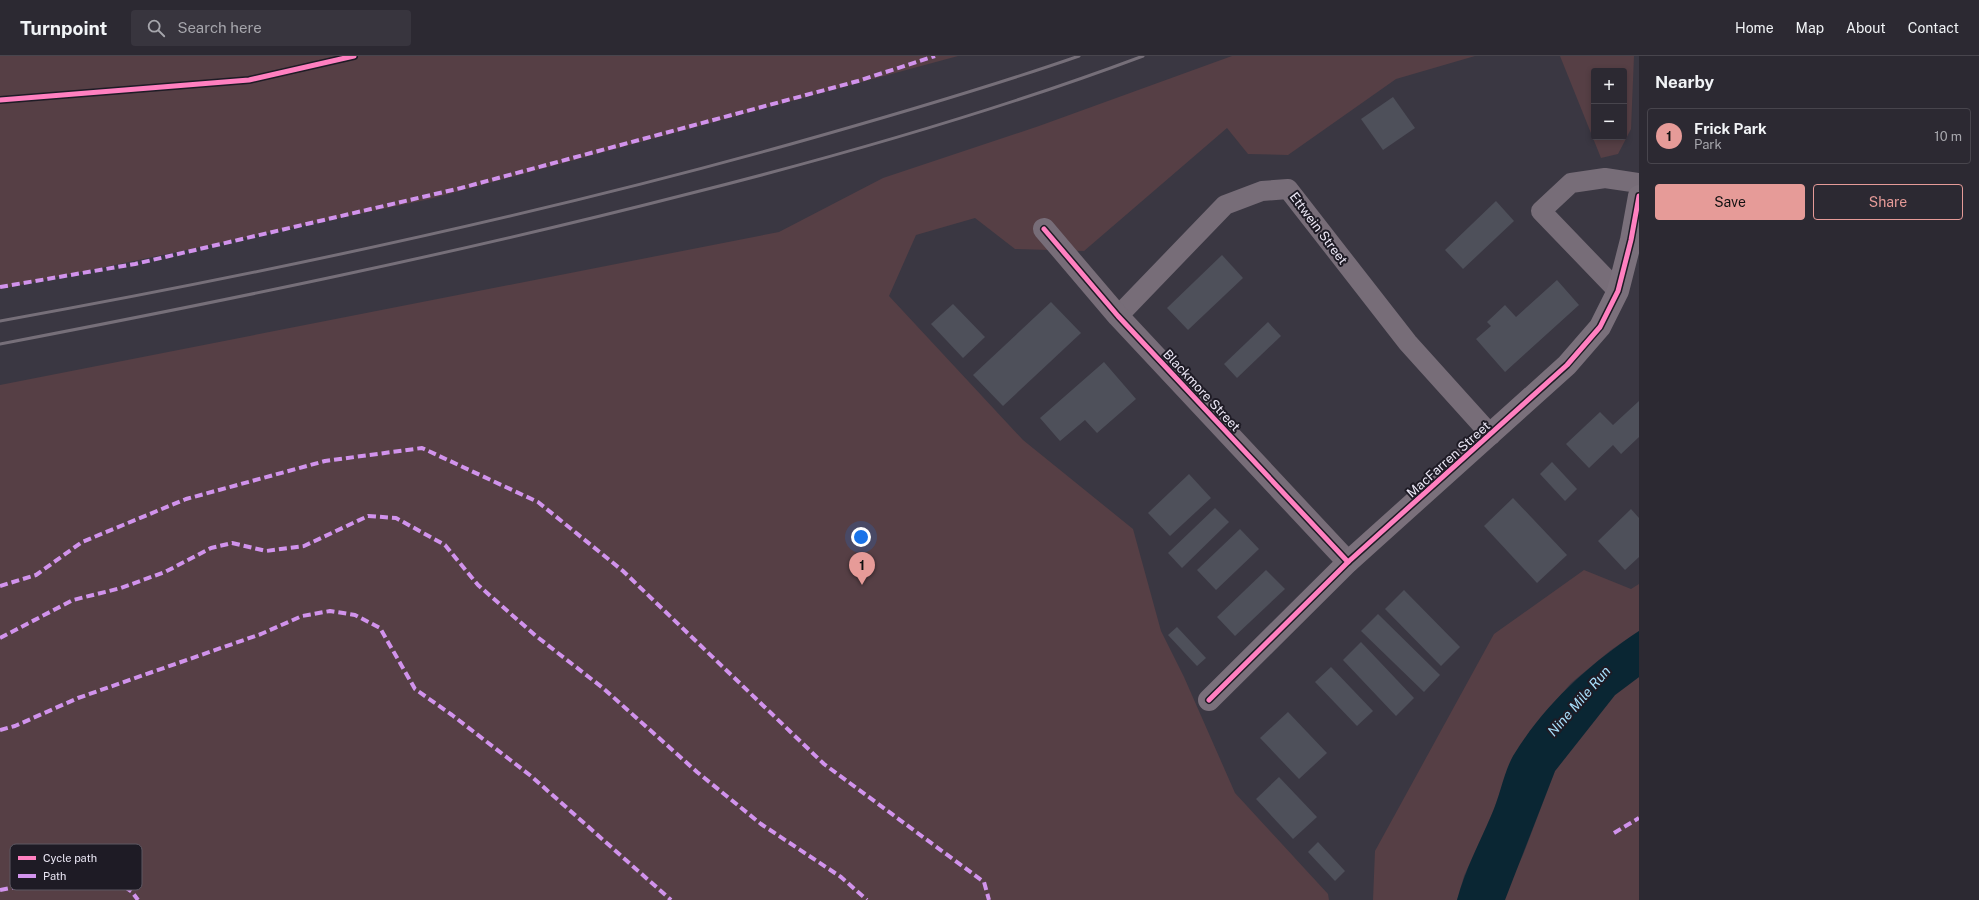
<!DOCTYPE html>
<html lang="en">
<head>
<meta charset="utf-8">
<style>
  :root { --surface:#2c2932; --page:#38353e; --text:#f1f3f6; --muted:#a6a6ac; --line:#48454d; --accent:#e69b98 }
  body { margin:0; font-family:"Public Sans",sans-serif; background:var(--page); color:var(--text) }
  .controls { position:absolute; right:12px; top:12px; display:grid; overflow:hidden; border-radius:4px; box-shadow:0 2px 6px #0003 }
  .controls button { width:36px; height:36px; display:grid; place-items:center; padding:0; border:0; border-bottom:1px solid var(--line); background:var(--surface); color:var(--text); font:20px sans-serif }
  .you { position:absolute; left:861px; top:481px; width:14px; height:14px; margin:-10px; border:3px solid #fff; border-radius:50%; background:#1a73e8; box-shadow:0 0 0 6px #1a73e833 }
  .badge { display:grid; place-items:center; width:26px; height:26px; border-radius:50%; background:var(--accent); color:#111; font-size:13px; font-weight:700 }
  .pin { position:absolute; translate:-50% -33px; filter:drop-shadow(0 1px 2px #0008) }
  .pin::after { content:''; position:absolute; top:21px; width:14px; height:12px; background:inherit; clip-path:polygon(0 0,100% 0,50% 100%) }
  .list { margin:0; padding:0; list-style:none }
  h2 { display:flex; justify-content:space-between; align-items:center; height:52px; margin:0; padding:0 16px; font-size:17px }
  h2 small { font-size:13px; font-weight:400; color:var(--muted) }
  .list li { display:grid; grid-template-columns:26px 1fr auto; gap:12px; align-items:center; box-sizing:border-box; height:56px; margin:0 8px 8px; padding:0 8px; border:1px solid var(--line); border-radius:4px }
  .list b { display:block; font-size:15px; white-space:nowrap }
  .list p { margin:0; font-size:13px; white-space:nowrap; color:var(--muted) }
  .list em { font-size:13px; font-style:normal; color:var(--muted) }
  .actions { display:flex; gap:8px; padding:12px 16px }
  .actions a { flex:1; padding:9px 0; border:1px solid var(--accent); border-radius:4px; text-align:center; font-size:14px; color:var(--accent) }
  .actions .main { background:var(--accent); color:#111 }
  .icon { flex:none; width:22px; height:22px; fill:none; stroke:currentColor; stroke-width:2; stroke-linecap:round; stroke-linejoin:round }
  .map { position:relative; flex:none; width:1639px; height:844px; overflow:hidden }
  header { display:flex; align-items:center; gap:24px; box-sizing:border-box; height:56px; padding:0 20px; background:var(--surface); border-bottom:1px solid var(--line) }
  header strong { font-size:19px }
  nav { display:flex; gap:22px; margin-inline-start:auto; font-size:14px }
  .search { width:280px; height:36px; background:var(--page); display:flex; align-items:center; gap:10px; box-sizing:border-box; padding:0 14px; border-radius:4px; color:var(--muted); font-size:15px }
  main { display:flex }
  aside { flex:1; background:var(--surface) }
  .map>svg:first-child { display:block }
</style>
</head>
<body>
<header>
<strong>Turnpoint</strong>
<div class="search"><svg class="icon" aria-label="search" viewBox="0 0 24 24"><circle cx="10" cy="10" r="6"/><path d="M15 15l6 6"/></svg>Search here</div>
<nav><a>Home</a><a>Map</a><a>About</a><a>Contact</a></nav>
</header>
<main>
<div class="map">
<svg width="1639" height="844" viewBox="0 0 1639 844">
  <rect width="100%" height="100%" fill="#3a3742"/>
  <g fill="#563f45" fill-rule="evenodd">
    <path d="M0 0H958L430 143 0 233Z"/>
    <path d="M1232 0H1475L1396 23 1288 99 1248 98 1227 72 1084 195 1015 193 975 162 916 179 889 240 1023 384 1133 473 1161 575 1184 621 1235 737 1328 838 1329 844H0V329L779 176 883 122 1039 70Z"/>
    <path d="M1560 0H1634L1631 73 1618 98 1601 102ZM1594 15H1624V81H1594Z"/>
    <path d="M1584 514 1631 533 1639 528V575L1611 594 1571 627 1544 659 1513 701 1492 758 1464 820 1457 844H1373L1375 795 1494 578Z"/>
    <path d="M1639 621V844H1502L1523 799 1555 715 1615 639Z"/>
  </g>
  <path fill="#0a2633" d="M1639 575V621L1615 639 1555 715 1505 844H1457C1465 814 1479 788 1491 760 1500 741 1503 718 1513 700 1544 649 1589 608 1639 575Z"/>
  <g fill="#4e505a">
    <path d="M1393 41 1415 72 1383 94 1361 63Z"/>
    <path d="M1496 145 1514 165 1463 213 1445 194Z"/>
    <path d="M1222 199 1243 222 1188 274 1167 252Z"/>
    <path d="M1557 224 1579 249 1505 316 1476 283 1491 270 1487 266 1505 249 1516 261Z"/>
    <path d="M1051 246 1081 277 1003 350 973 319Z"/>
    <path d="M953 248 985 281 963 302 931 268Z"/>
    <path d="M1268 266 1281 280 1237 322 1224 308Z"/>
    <path d="M1104 306 1136 343 1097 377 1085 364 1060 385 1040 362Z"/>
    <path d="M1639 345V381L1621 398 1613 389 1589 412 1566 388 1600 356 1613 369Z"/>
    <path d="M1552 406 1577 433 1565 445 1540 418Z"/>
    <path d="M1189 418 1211 442 1170 480 1148 457Z"/>
    <path d="M1513 442 1567 499 1537 527 1484 470Z"/>
    <path d="M1215 452 1229 466 1182 512 1168 497Z"/>
    <path d="M1631 453 1639 462V501L1625 514 1598 485Z"/>
    <path d="M1240 473 1259 493 1216 534 1197 514Z"/>
    <path d="M1266 514 1285 533 1235 580 1217 561Z"/>
    <path d="M1404 534 1460 591 1441 610 1385 553Z"/>
    <path d="M1378 558 1440 619 1424 636 1361 575Z"/>
    <path d="M1177 571 1206 602 1197 610 1168 579Z"/>
    <path d="M1361 586 1414 642 1396 660 1343 604Z"/>
    <path d="M1331 611 1373 655 1357 670 1315 626Z"/>
    <path d="M1288 656 1327 697 1299 723 1260 682Z"/>
    <path d="M1279 721 1317 761 1293 783 1256 743Z"/>
    <path d="M1318 786 1345 815 1335 825 1308 796Z"/>
  </g>
  <g fill="none" stroke-linecap="round" stroke-linejoin="round">
    <g stroke="#776d78" stroke-width="20">
      <path d="M1618 235 1541 155 1571 127 1605 122 1639 127"/>
      <path d="M1118 260 1225 149 1262 135 1288 133 1408 287 1491 379"/>
    </g>
    <path stroke="#776d78" stroke-width="22" d="M1044 173 1118 260 1348 506"/>
    <path stroke="#7a707b" stroke-width="22" d="M1209 644 1348 506 1567 309 1600 271 1618 235 1631 184 1639 140"/>
    <g stroke="#766f79" stroke-width="3">
      <path d="M0 265C266 217 530 161 791 88 887 61 984 33 1079 0"/>
      <path d="M0 288C229 244 458 197 684 139 839 100 994 56 1143 0"/>
    </g>
    <g stroke="#d193ec" stroke-width="4" stroke-dasharray="8 4" stroke-linecap="butt">
      <path d="M0 231 135 208 461 132 858 25 935 0"/>
      <path d="M0 530 36 519 82 486 186 443 325 405 422 392 538 446 623 515 824 708 984 826 989 844"/>
      <path d="M0 582 73 544 121 532 165 516 211 492 232 487 266 495 304 490 368 460 396 462 445 489 478 529 536 580 603 632 697 716 761 768 841 821 867 844"/>
      <path d="M0 674 15 670 78 642 261 578 302 560 330 555 355 559 380 572 415 633 452 659 531 720 671 844"/>
      <path d="M1614 777 1639 762"/>
      <path d="M0 834 63 822 82 814 107 818 132 836 138 844"/>
    </g>
    <defs>
      <g id="cycleway">
        <path d="M0 44 249 24 354 0"/>
        <path d="M1044 173 1118 260 1348 506"/>
        <path d="M1209 644 1348 506 1567 309 1600 271 1618 235 1631 184 1639 140"/>
      </g>
    </defs>
    <use href="#cycleway" stroke="#1e1b25" stroke-width="8"/>
    <use href="#cycleway" stroke="#ff80c0" stroke-width="5"/>
  </g>
  <g text-anchor="middle" stroke-width="4" stroke-linejoin="round" paint-order="stroke">
    <g font-size="13" fill="#ebe7f5" stroke="#1e1b25">
      <text transform="translate(1319 172) rotate(53)" y="5">Ettwein Street</text>
      <text transform="translate(1202 334) rotate(47)" y="5">Blackmore Street</text>
      <text transform="translate(1448 403) rotate(-42)" y="5">MacFarren Street</text>
    </g>
    <g font-size="14" font-style="italic" fill="#a7ddf9" stroke="#1e1b25">
      <text transform="translate(1579 645) rotate(-49)" y="5">Nine Mile Run</text>
    </g>
  </g>
  <rect x="10" y="788" width="132" height="46" rx="6" fill="#1e1b25" stroke="#5c5863" stroke-width="1"/>
  <rect x="18" y="800" width="18" height="4" fill="#ff80c0"/>
  <rect x="18" y="818" width="18" height="4" fill="#d193ec"/>
  <g font-size="11" fill="#ebe7f5">
    <text x="43" y="806">Cycle path</text>
    <text x="43" y="824">Path</text>
  </g>
</svg>
<div class="controls">
<button>+</button>
<button>−</button>
</div>
<div class="you"></div>
<div class="pin badge" style="left:862px;top:529px">1</div>
</div>
<aside>
<h2>Nearby<small></small></h2>
<ul class="list">
<li><span class="badge">1</span><div><b>Frick Park</b><p>Park</p></div><em>10 m</em></li>
</ul>
<div class="actions"><a class="main">Save</a><a>Share</a></div>
</aside>
</main>
</body>
</html>
